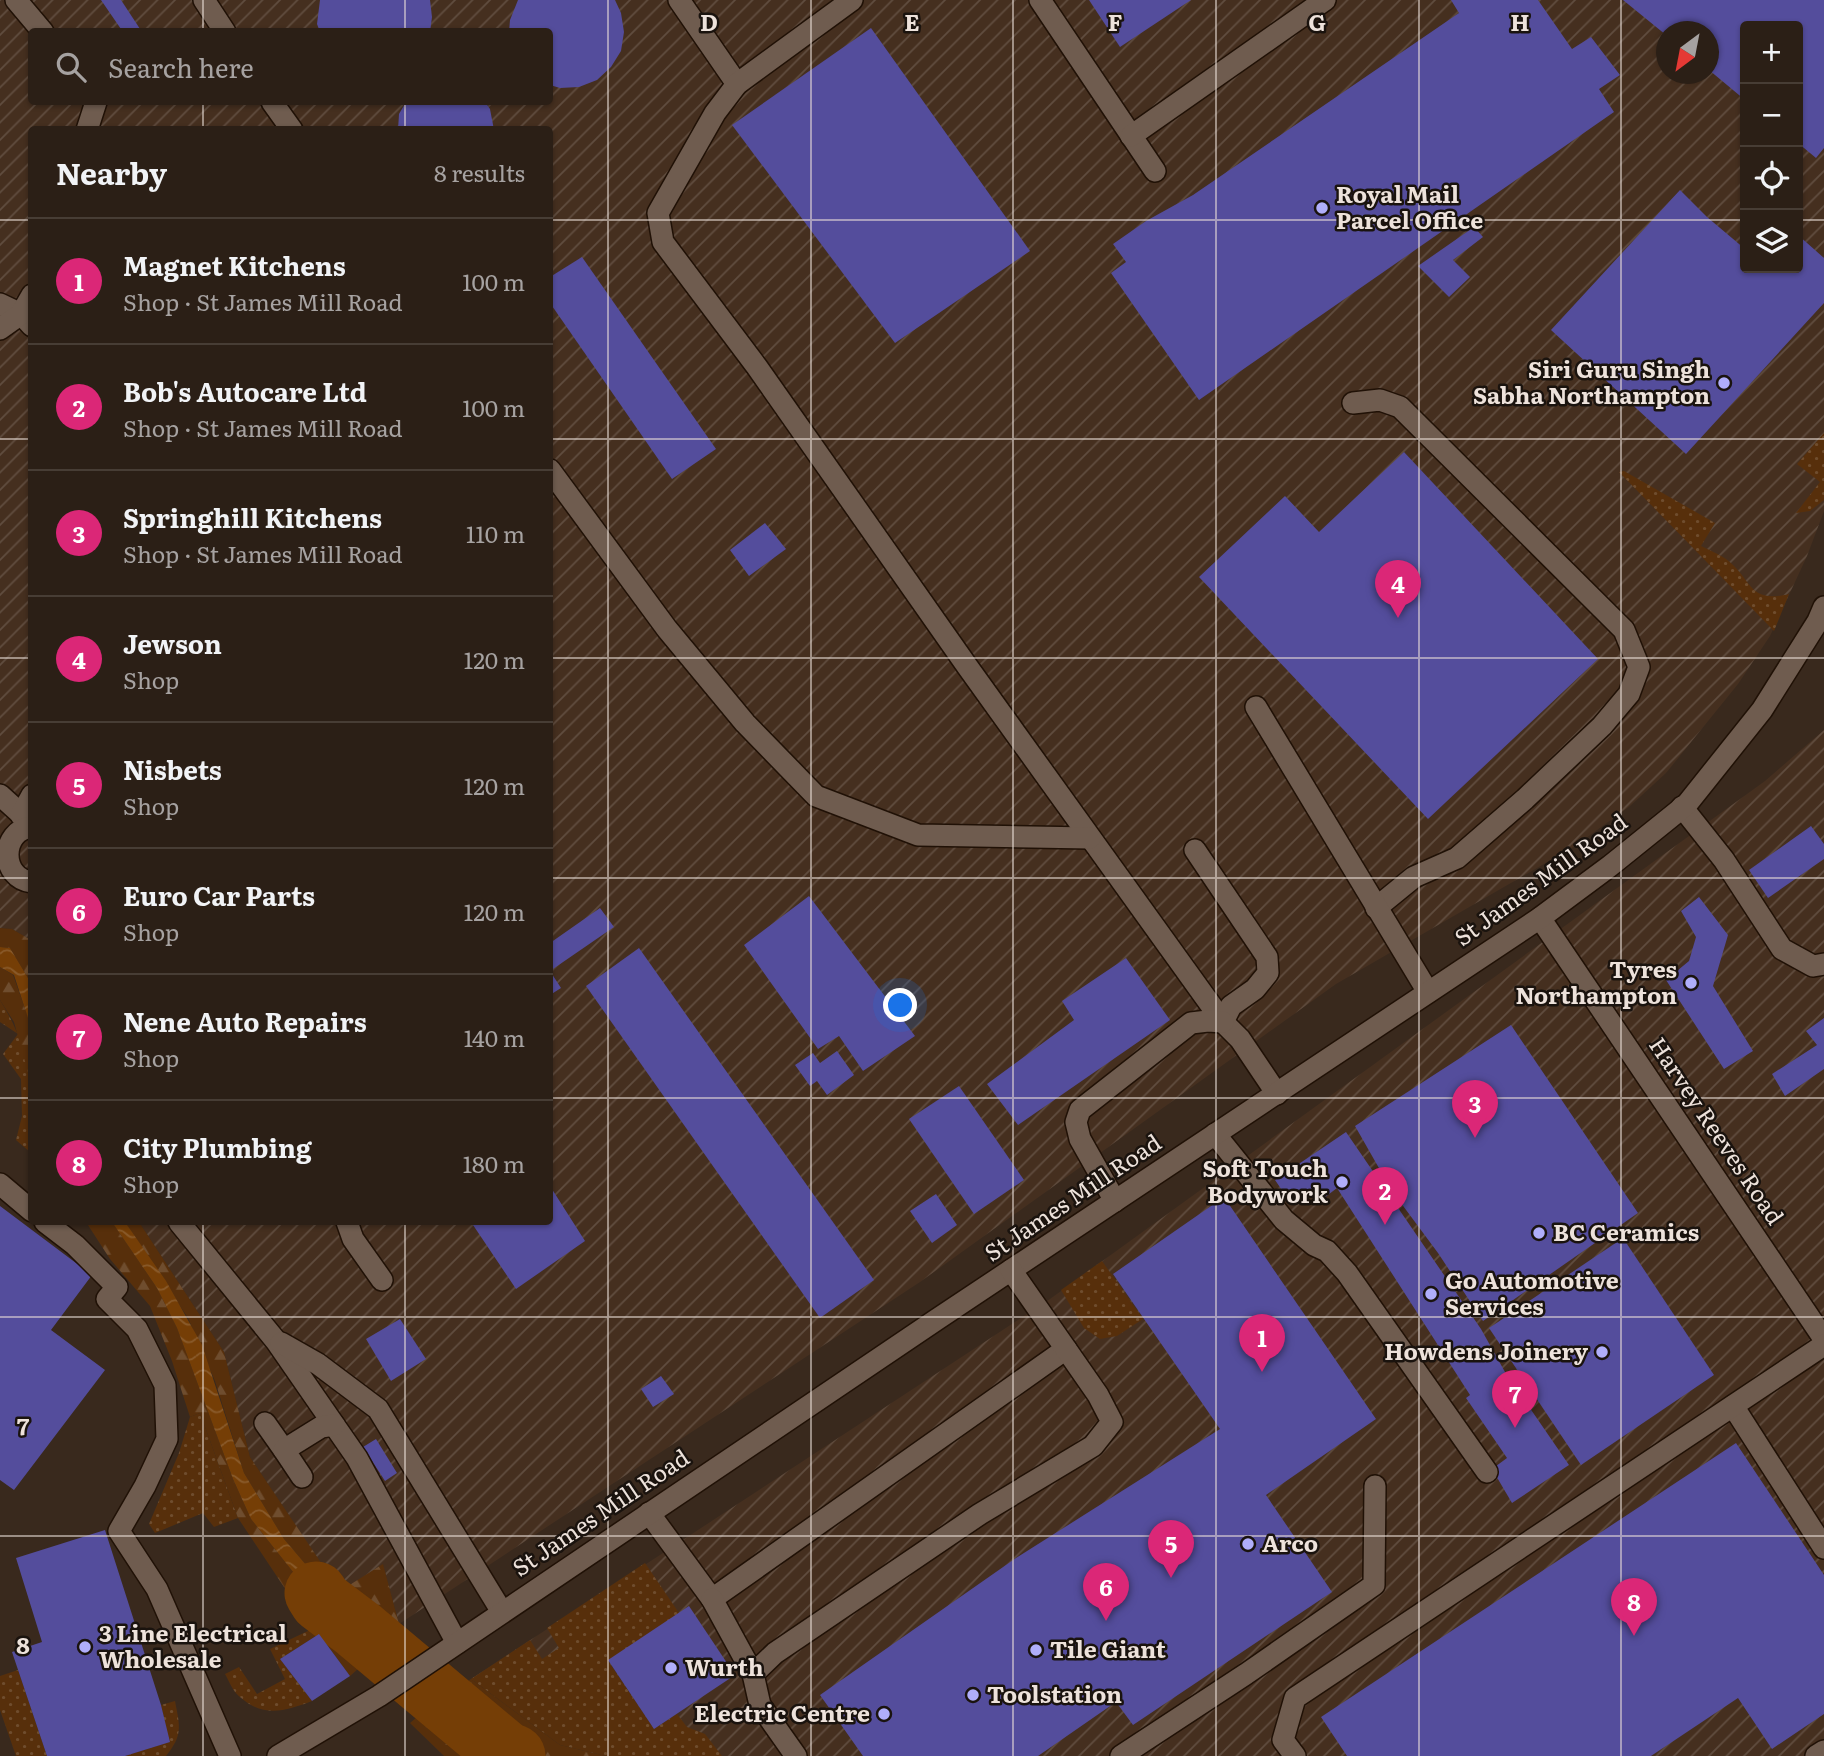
<!DOCTYPE html>
<html lang="en">
<head>
<meta charset="utf-8">
<style>
  :root { --surface:#2b1f16; --page:#372c23; --text:#f1f3f6; --muted:#a6a2a1; --line:#473d35; --accent:#db2777 }
  body { margin:0; font-family:Literata,serif; background:var(--page); color:var(--text) }
  .controls { position:absolute; right:21px; top:21px; display:grid; overflow:hidden; border-radius:7px; box-shadow:0 2px 5px #0004 }
  .controls button { width:63px; height:63px; display:grid; place-items:center; padding:0; border:0; border-bottom:2px solid var(--line); background:var(--surface); color:var(--text); font:35px sans-serif }
  .compass { position:absolute; left:1656px; top:21px; width:63px; height:63px; border-radius:50%; background:var(--surface); box-shadow:0 2px 5px #0004; rotate:212deg }
  .you { position:absolute; left:901px; top:1006px; width:24px; height:24px; margin:-18px; border:5px solid #fff; border-radius:50%; background:#1a73e8; box-shadow:0 0 0 10px #1a73e833 }
  .badge { display:grid; place-items:center; width:46px; height:46px; border-radius:50%; background:var(--accent); color:#fff; font-size:23px; font-weight:700 }
  .pin { position:absolute; translate:-50% -58px; filter:drop-shadow(0 2px 4px #0008) }
  .pin::after { content:''; position:absolute; top:37px; width:24px; height:21px; background:inherit; clip-path:polygon(0 0,100% 0,50% 100%) }
  .list { margin:0; padding:0; list-style:none }
  h2 { display:flex; justify-content:space-between; align-items:center; height:91px; margin:0; padding:0 28px; font-size:30px }
  h2 small { font-size:23px; font-weight:400; color:var(--muted) }
  .list li { display:grid; grid-template-columns:46px 1fr auto; gap:21px; align-items:center; box-sizing:border-box; height:126px; padding:0 28px; border-top:2px solid var(--line) }
  .list b { display:block; font-size:26px; white-space:nowrap }
  .list p { margin:0; font-size:23px; white-space:nowrap; color:var(--muted) }
  .list em { font-size:23px; font-style:normal; color:var(--muted) }
  .icon { flex:none; width:38px; height:38px; fill:none; stroke:currentColor; stroke-width:2; stroke-linecap:round; stroke-linejoin:round }
  .map { position:relative; flex:none; width:1824px; height:1756px; overflow:hidden }
  .search { position:absolute; background:var(--surface); box-shadow:0 2px 5px #0004; left:28px; top:28px; width:525px; height:77px; display:flex; align-items:center; gap:18px; box-sizing:border-box; padding:0 24px; border-radius:7px; color:var(--muted); font-size:26px }
  .panel { position:absolute; background:var(--surface); box-shadow:0 2px 5px #0004; left:28px; top:126px; width:525px; height:1099px; border-radius:7px }
  .map>svg:first-child { display:block }
</style>
</head>
<body>
<div class="map">
<svg width="1824" height="1756" viewBox="0 0 1824 1756">
  <defs>
    <pattern id="industrial-furrows" width="10" height="10" patternUnits="userSpaceOnUse" patternTransform="scale(1.75)"><rect width="10" height="10" fill="#452f1f"/><path d="M-1 1l2-2M0 10L10 0M9 11l2-2" fill="none" stroke="#604d3f"/></pattern>
    <pattern id="grass-dots" width="8" height="8" patternUnits="userSpaceOnUse" patternTransform="scale(1.75)"><rect width="8" height="8" fill="#572f0b"/><path d="M2 2h.1M6 6h.1" fill="none" stroke="#6f4d2e" stroke-width="1.8" stroke-linecap="round"/></pattern>
    <pattern id="forest-firs" width="22" height="20" patternUnits="userSpaceOnUse" patternTransform="scale(1.75)"><rect width="22" height="20" fill="#572f0b"/><path d="M5 1l3.5 6h-7zM16 11l3.5 6h-7z" fill="#6f4d2e"/></pattern>
    <pattern id="water-waves" width="16" height="10" patternUnits="userSpaceOnUse" patternTransform="scale(1.75)"><rect width="16" height="10" fill="#753e06"/><path d="M0 5q4-4 8 0t8 0" fill="none" stroke="#895a2a"/></pattern>
  </defs>
  <rect width="100%" height="100%" fill="#39291d"/>
  <g fill="url(#industrial-furrows)" fill-rule="evenodd">
    <path d="M0 0H1824V511L1807 556 1770 636 1738 684 1666 773 1630 806 1575 846 1336 984 920 1282 399 1624 383 1565 340 1592 250 1457 224 1352 139 1222H550V130H32L31 940 12 929 0 928ZM1745 26H1798V268H1745ZM32 32H550V102H32ZM1666 32H1708V74H1666Z"/>
    <path d="M1824 730V1756H606L471 1679 1050 1299 1765 781Z"/>
  </g>
  <g fill="url(#grass-dots)">
    <path d="M1824 433V500L1810 511 1796 513 1820 482 1797 464Z"/>
    <path d="M1624 471 1715 523 1701 546C1709 550 1719 554 1726 559 1753 579 1747 604 1789 594L1774 631 1619 472Z"/>
    <path d="M0 1000C16 1025 26 1053 31 1082 35 1104 31 1130 31 1153L16 1140 22 1116 21 1079 3 1054 18 1034 0 1022Z"/>
    <path d="M1102 1261 1143 1319 1117 1336 1100 1339 1084 1328 1061 1290Z"/>
    <path d="M200 1413 238 1518 214 1527 203 1513 155 1533 149 1524 179 1453 190 1417Z"/>
    <path d="M645 1563 679 1613 608 1661 654 1729 677 1714 687 1727 705 1734 722 1756H606L560 1745 471 1679 530 1640 542 1659 559 1648 547 1628Z"/>
    <path d="M312 1629 319 1634 280 1659 312 1701C286 1711 263 1718 240 1697 233 1692 229 1681 225 1674L239 1667 257 1694 285 1679 270 1649Z"/>
    <path d="M18 1670 47 1756H16L0 1710V1676Z"/>
    <path d="M175 1701C180 1727 183 1735 166 1756H125L169 1742 161 1705Z"/>
  </g>
  <g fill="url(#forest-firs)">
    <path d="M0 928 12 929 31 940V983L10 948 0 947Z"/>
    <path d="M0 967 13 975 31 1025V1083L14 1022 0 1000Z"/>
    <path d="M86 1222H112L157 1288 177 1328 233 1479 251 1519 301 1582 368 1660 350 1676 319 1634 312 1629 238 1518 200 1413 190 1417 172 1361 150 1306 110 1259Z"/>
    <path d="M125 1222H139L224 1352 250 1457 340 1591 383 1564 399 1624V1636L389 1644 342 1607 284 1539 244 1473 215 1381 188 1318Z"/>
    <path d="M471 1679 560 1745 606 1756H533L514 1748 448 1694Z"/>
    <path d="M429 1707 493 1756H444L410 1723Z"/>
  </g>
  <g fill="url(#water-waves)">
    <path d="M0 947 10 948 31 983V1027L14 975 0 967Z"/>
    <path d="M112 1222H125L166 1281 202 1345 244 1473 284 1539 342 1607 389 1644 368 1660 301 1582 251 1519 233 1479 177 1328 157 1288Z"/>
    <path d="M448 1694 514 1748 533 1756H493L429 1707Z"/>
  </g>
  <g fill="none" stroke-linecap="round" stroke-linejoin="round">
    <path stroke="#753e06" stroke-width="63" d="M316 1593 321 1601 358 1629 506 1753 514 1756"/>
  </g>
  <g fill="#544d9c">
    <path d="M101 0H121L142 32H123Z"/>
    <path d="M320 0H430L432 17 430 32H320L317 24Z"/>
    <path d="M518 0H615L621 13 624 32 621 51 611 67 597 80 579 87 560 88 550 85V32H509L510 20Z"/>
    <path d="M1089 0H1191L1120 47Z"/>
    <path d="M1451 0H1538L1572 49 1591 37 1620 75 1599 89 1614 112 1199 400 1111 273 1126 262 1113 244 1146 221 1193 195 1459 13Z"/>
    <path d="M1623 0H1824V148L1816 158 1798 143V26H1745V100L1709 70V32H1666V35Z"/>
    <path d="M871 28 1030 251 895 343 732 125Z"/>
    <path d="M406 102H485L490 109 494 130H398L399 114Z"/>
    <path d="M1680 190 1707 217 1745 249V268H1798V235L1824 258V303L1686 454 1551 330Z"/>
    <path d="M1474 227 1483 237 1453 260 1470 277 1449 297 1418 266Z"/>
    <path d="M582 257 716 449 672 479 550 303V277Z"/>
    <path d="M1404 452 1598 659 1428 819 1199 577 1285 496 1319 532Z"/>
    <path d="M765 523 786 549 749 576 730 550Z"/>
    <path d="M1811 826 1824 844V859L1768 898 1749 870Z"/>
    <path d="M809 896 915 1036 863 1071 839 1036 818 1049 744 945Z"/>
    <path d="M1699 897 1728 935 1713 986 1753 1051 1724 1069 1666 980 1689 961 1696 937 1681 911Z"/>
    <path d="M600 908 614 927 550 971 561 988 550 995V943Z"/>
    <path d="M639 948 874 1280 820 1318 586 986Z"/>
    <path d="M1126 958 1170 1020 1018 1125 987 1084 1074 1020 1062 1001Z"/>
    <path d="M1824 1018V1069L1785 1096 1772 1074 1817 1045 1806 1031Z"/>
    <path d="M1511 1025 1638 1213 1483 1321 1438 1253 1392 1191 1355 1126Z"/>
    <path d="M837 1051 854 1075 827 1095 817 1081 810 1086 795 1065 813 1053 820 1063Z"/>
    <path d="M959 1086 1024 1180 974 1214 909 1119Z"/>
    <path d="M1346 1132 1481 1329 1505 1372 1569 1465 1512 1503 1492 1469 1507 1458 1466 1398 1470 1395 1337 1188 1320 1201 1309 1189 1290 1202 1275 1180Z"/>
    <path d="M550 1186 585 1241 516 1289 471 1222H550Z"/>
    <path d="M936 1194 957 1225 932 1243 910 1211Z"/>
    <path d="M1224 1197 1376 1419 1266 1495 1332 1592 1133 1725 1116 1702 1038 1756H863L820 1695 1016 1558 1220 1429 1113 1274Z"/>
    <path d="M0 1206 92 1275 51 1330 105 1370 14 1490 0 1480Z"/>
    <path d="M1623 1238 1714 1375 1581 1465 1489 1328Z"/>
    <path d="M400 1319 426 1359 391 1381 366 1339Z"/>
    <path d="M661 1376 674 1394 653 1407 641 1389Z"/>
    <path d="M376 1439 397 1473 385 1481 363 1447Z"/>
    <path d="M1736 1443 1824 1575V1714L1772 1749 1738 1698 1651 1756H1347L1321 1717Z"/>
    <path d="M105 1530 161 1705 170 1742 125 1756H47L12 1652 42 1642 16 1558Z"/>
    <path d="M689 1606 735 1675 654 1729 608 1660Z"/>
    <path d="M319 1634 350 1676 312 1701 280 1659Z"/>
  </g>
  <g fill="none" stroke-linecap="round" stroke-linejoin="round">
    <defs>
      <g id="minor">
        <path d="M16 0 43 32"/>
        <path d="M204 0 225 32"/>
        <path d="M679 0 737 84"/>
        <path d="M852 0 737 84 715 113 658 213 663 242 757 367 967 666 1223 1022 1240 1039 1277 1094"/>
        <path d="M1040 0 1155 171"/>
        <path d="M272 102 292 130"/>
        <path d="M87 130 96 102"/>
        <path d="M1131 136 1325 0"/>
        <path d="M0 304 21 314 32 326"/>
        <path d="M0 329 21 314 32 295"/>
        <path d="M1353 403 1380 400 1400 407 1624 630 1639 667 1629 694 1602 726 1525 799 1457 858 1414 877 1376 908"/>
        <path d="M550 470 667 629 745 723 816 796 918 835 1090 838"/>
        <path d="M1256 707 1428 992"/>
        <path d="M0 795 32 824"/>
        <path d="M1682 807 1724 860 1782 949 1813 966 1824 964"/>
        <path d="M21 815 32 795"/>
        <path d="M32 827C0 830 0 879 32 882"/>
        <path d="M1195 850 1267 957 1268 973 1255 989 1231 1006 1223 1022"/>
        <path d="M1540 918 1824 1339"/>
        <path d="M1215 1134 1284 1220 1314 1245 1327 1251 1347 1273 1487 1472"/>
        <path d="M0 1184 32 1211"/>
        <path d="M1115 1201 1080 1139 1076 1122 1080 1110 1191 1023 1208 1021 1223 1022"/>
        <path d="M45 1222 75 1245 117 1287 107 1299 137 1329 165 1385 167 1439 145 1486 119 1531 157 1589 230 1756"/>
        <path d="M179 1222 276 1341 357 1458 457 1643"/>
        <path d="M347 1222 353 1239 382 1280"/>
        <path d="M281 1343 318 1364 378 1409 502 1612"/>
        <path d="M1733 1406 1824 1548"/>
        <path d="M265 1423 284 1450"/>
        <path d="M302 1477 284 1450 321 1427 334 1425"/>
        <path d="M649 1513 712 1599 1066 1349"/>
        <path d="M712 1599 753 1674"/>
        <path d="M278 1756 379 1696 936 1320 1540 918 1610 866 1687 804 1762 710 1818 621 1824 607"/>
        <path d="M796 1756 760 1705 753 1674 775 1653 980 1514 1093 1446 1112 1422 1098 1395 1011 1270"/>
        <path d="M1121 1756 1246 1674 1374 1585 1375 1486"/>
        <path d="M1295 1756 1283 1740 1295 1698 1824 1345"/>
        <path d="M1816 1756 1824 1751"/>
      </g>
    </defs>
    <use href="#minor" stroke="#201106" stroke-width="24"/>
    <use href="#minor" stroke="#6f5c4f" stroke-width="21"/>
  </g>
  <path fill="none" stroke="#ede2db" stroke-width="2" stroke-opacity="0.55" d="M203 0V32M405 0V32M608 0V1756M811 0V1756M1013 0V1756M1216 0V1756M1419 0V1756M1621 0V1756M203 102V130M405 102V130M0 220H32M550 220H1745M1798 220H1824M0 439H32M550 439H1824M0 658H32M550 658H1824M0 878H32M550 878H1824M0 1098H32M550 1098H1824M203 1222V1756M405 1222V1756M0 1317H1824M0 1536H1824"/>
  <g fill="#b0aefa" stroke="#1a130e" stroke-width="2.5">
    <circle cx="1322" cy="208" r="7"/>
    <circle cx="1724" cy="383" r="7"/>
    <circle cx="1691" cy="983" r="7"/>
    <circle cx="1342" cy="1182" r="7"/>
    <circle cx="1539" cy="1233" r="7"/>
    <circle cx="1431" cy="1294" r="7"/>
    <circle cx="1602" cy="1352" r="7"/>
    <circle cx="1248" cy="1544" r="7"/>
    <circle cx="85" cy="1647" r="7"/>
    <circle cx="1036" cy="1650" r="7"/>
    <circle cx="671" cy="1668" r="7"/>
    <circle cx="973" cy="1695" r="7"/>
    <circle cx="884" cy="1714" r="7"/>
  </g>
  <g text-anchor="middle" stroke-width="5" stroke-linejoin="round" paint-order="stroke">
    <g font-size="23" font-weight="bold" fill="#ede2db" stroke="#1a130e" text-anchor="start">
      <text x="1336" y="203">Royal Mail<tspan x="1336" dy="26">Parcel Office</tspan></text>
      <text x="1710" y="378" text-anchor="end">Siri Guru Singh<tspan x="1710" dy="26">Sabha Northampton</tspan></text>
      <text x="1677" y="978" text-anchor="end">Tyres<tspan x="1677" dy="26">Northampton</tspan></text>
      <text x="1328" y="1177" text-anchor="end">Soft Touch<tspan x="1328" dy="26">Bodywork</tspan></text>
      <text x="1553" y="1241">BC Ceramics</text>
      <text x="1445" y="1289">Go Automotive<tspan x="1445" dy="26">Services</tspan></text>
      <text x="1588" y="1360" text-anchor="end">Howdens Joinery</text>
      <text x="1262" y="1552">Arco</text>
      <text x="99" y="1642">3 Line Electrical<tspan x="99" dy="26">Wholesale</tspan></text>
      <text x="1050" y="1658">Tile Giant</text>
      <text x="685" y="1676">Wurth</text>
      <text x="987" y="1703">Toolstation</text>
      <text x="870" y="1722" text-anchor="end">Electric Centre</text>
    </g>
    <g font-size="23" fill="#ede2db" stroke="#1a130e">
      <text transform="translate(1541 880) rotate(-36)" y="8">St James Mill Road</text>
      <text transform="translate(1716 1131) rotate(56)" y="8">Harvey Reeves Road</text>
      <text transform="translate(1073 1198) rotate(-34)" y="8">St James Mill Road</text>
      <text transform="translate(601 1513) rotate(-34)" y="8">St James Mill Road</text>
    </g>
  </g>
  <g font-size="23" text-anchor="middle" font-weight="bold" fill="#ede2db" stroke="#1a130e" stroke-width="5" stroke-linejoin="round" paint-order="stroke">
    <text x="709" y="31">D</text>
    <text x="912" y="31">E</text>
    <text x="1115" y="31">F</text>
    <text x="1317" y="31">G</text>
    <text x="1520" y="31">H</text>
    <text x="23" y="1435">7</text>
    <text x="23" y="1654">8</text>
  </g>
</svg>
<div class="controls">
<button>+</button>
<button>−</button>
<button><svg class="icon" aria-label="locate" viewBox="0 0 24 24"><circle cx="12" cy="12" r="6"/><path d="M12 2v4M12 18v4M2 12h4M18 12h4"/></svg></button>
<button><svg class="icon" aria-label="layers" viewBox="0 0 24 24"><path d="M12 4l9 5-9 5-9-5zM3 14l9 5 9-5"/></svg></button>
</div>
<svg class="compass" viewBox="-18 -18 36 36"><path d="M0-13l5 13h-10z" fill="#e53935"/><path d="M0 13l5-13h-10z" fill="#a6a2a1"/></svg>
<div class="you"></div>
<div class="pin badge" style="left:1262px;top:1372px">1</div>
<div class="pin badge" style="left:1385px;top:1225px">2</div>
<div class="pin badge" style="left:1475px;top:1138px">3</div>
<div class="pin badge" style="left:1398px;top:618px">4</div>
<div class="pin badge" style="left:1171px;top:1578px">5</div>
<div class="pin badge" style="left:1106px;top:1621px">6</div>
<div class="pin badge" style="left:1515px;top:1428px">7</div>
<div class="pin badge" style="left:1634px;top:1636px">8</div>
<div class="search"><svg class="icon" aria-label="search" viewBox="0 0 24 24"><circle cx="10" cy="10" r="6"/><path d="M15 15l6 6"/></svg>Search here</div>
<section class="panel">
<h2>Nearby<small>8 results</small></h2>
<ul class="list">
<li><span class="badge">1</span><div><b>Magnet Kitchens</b><p>Shop · St James Mill Road</p></div><em>100 m</em></li>
<li><span class="badge">2</span><div><b>Bob's Autocare Ltd</b><p>Shop · St James Mill Road</p></div><em>100 m</em></li>
<li><span class="badge">3</span><div><b>Springhill Kitchens</b><p>Shop · St James Mill Road</p></div><em>110 m</em></li>
<li><span class="badge">4</span><div><b>Jewson</b><p>Shop</p></div><em>120 m</em></li>
<li><span class="badge">5</span><div><b>Nisbets</b><p>Shop</p></div><em>120 m</em></li>
<li><span class="badge">6</span><div><b>Euro Car Parts</b><p>Shop</p></div><em>120 m</em></li>
<li><span class="badge">7</span><div><b>Nene Auto Repairs</b><p>Shop</p></div><em>140 m</em></li>
<li><span class="badge">8</span><div><b>City Plumbing</b><p>Shop</p></div><em>180 m</em></li>
</ul>
</section>
</div>
</body>
</html>
